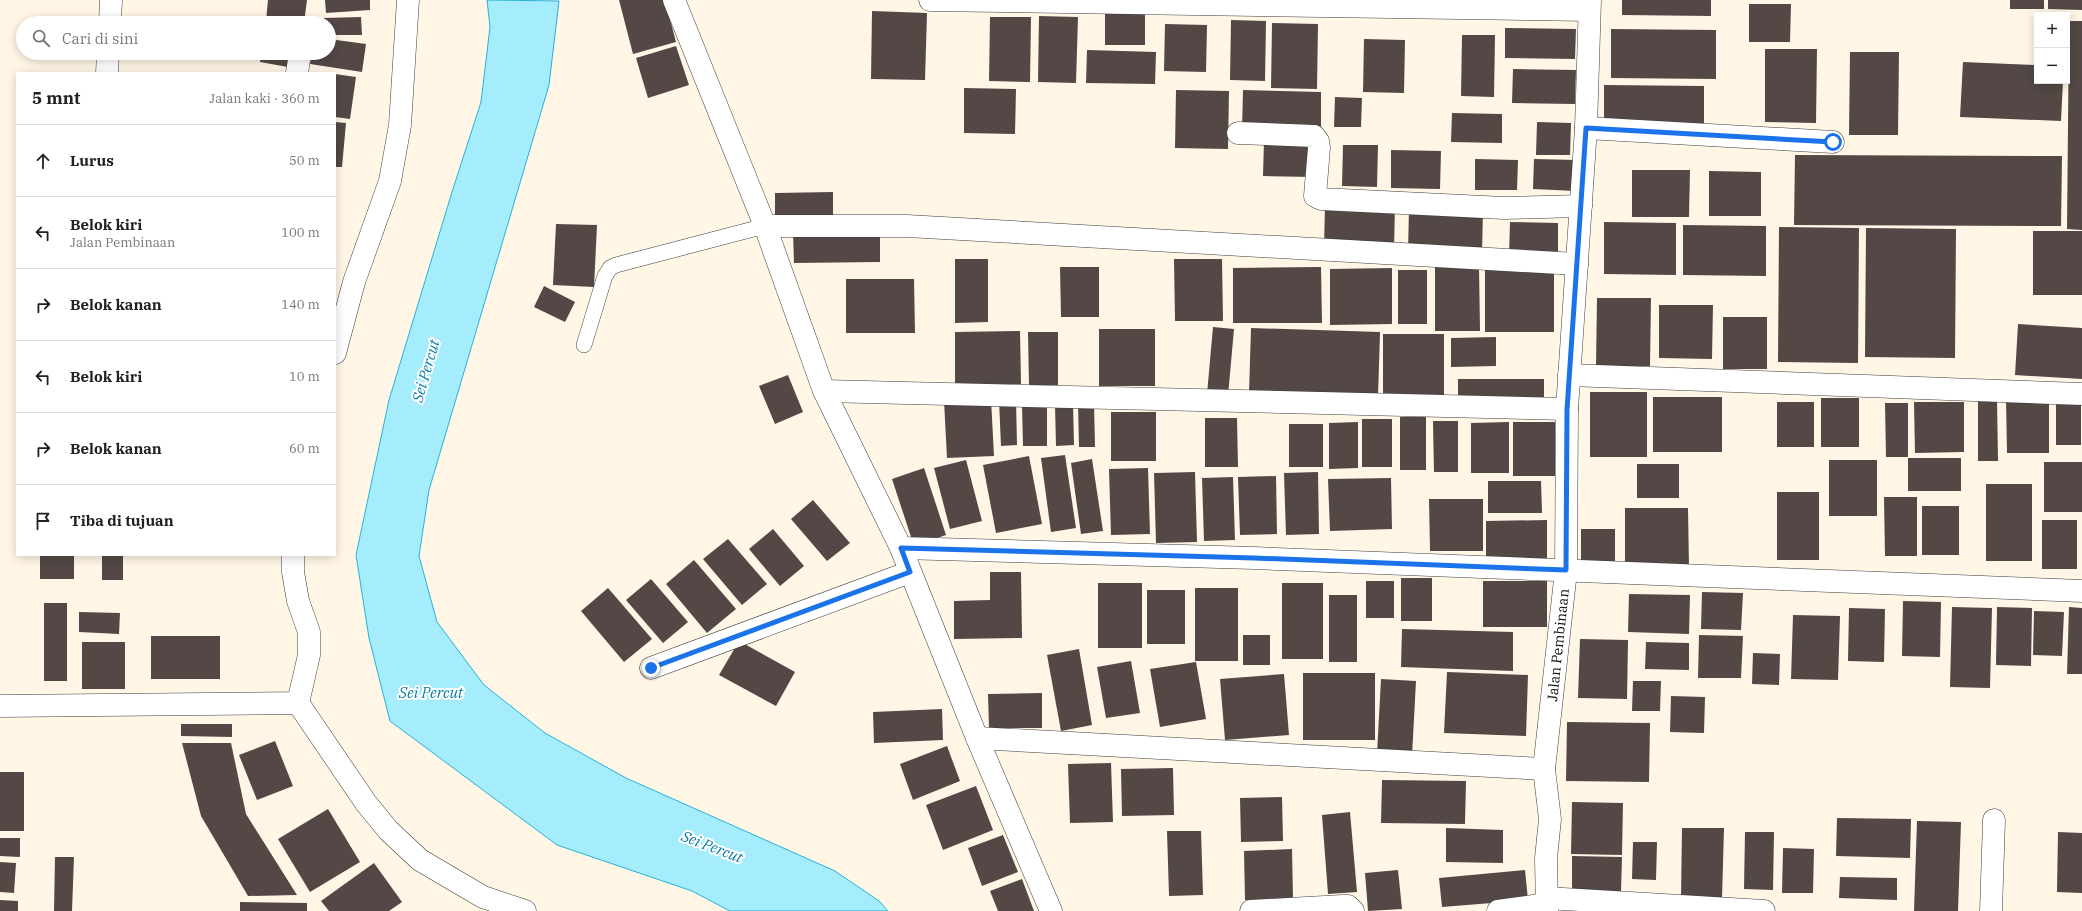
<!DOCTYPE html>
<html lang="id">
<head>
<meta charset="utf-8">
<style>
  :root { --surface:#fff; --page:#f2f2f2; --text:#222; --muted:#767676; --line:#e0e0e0 }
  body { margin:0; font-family:"IBM Plex Serif",serif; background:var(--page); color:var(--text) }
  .controls { position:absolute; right:12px; top:12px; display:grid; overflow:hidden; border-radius:0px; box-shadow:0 2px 10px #0003 }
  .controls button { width:36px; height:36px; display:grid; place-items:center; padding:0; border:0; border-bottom:1px solid var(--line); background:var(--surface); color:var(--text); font:20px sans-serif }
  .stop { position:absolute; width:12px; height:12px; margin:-9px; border:3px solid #1a73e8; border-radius:50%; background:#fff }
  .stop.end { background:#1a73e8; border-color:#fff; box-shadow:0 1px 4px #0008 }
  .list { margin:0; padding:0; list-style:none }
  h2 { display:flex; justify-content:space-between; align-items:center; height:52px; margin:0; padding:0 16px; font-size:17px }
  h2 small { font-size:13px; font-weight:400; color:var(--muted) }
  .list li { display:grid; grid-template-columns:26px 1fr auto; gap:12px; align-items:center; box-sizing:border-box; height:72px; padding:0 16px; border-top:1px solid var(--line) }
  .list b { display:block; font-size:15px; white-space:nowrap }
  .list p { margin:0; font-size:13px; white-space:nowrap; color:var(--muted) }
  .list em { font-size:13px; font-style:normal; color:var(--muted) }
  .icon { flex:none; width:22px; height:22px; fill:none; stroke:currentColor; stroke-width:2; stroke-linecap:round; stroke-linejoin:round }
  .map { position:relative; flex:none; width:2082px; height:911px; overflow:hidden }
  .search { position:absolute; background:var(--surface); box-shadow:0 2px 10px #0003; left:16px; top:16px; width:320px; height:44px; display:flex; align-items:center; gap:10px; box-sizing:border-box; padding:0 14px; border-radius:22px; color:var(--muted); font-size:15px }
  .panel { position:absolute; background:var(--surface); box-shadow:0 2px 10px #0003; left:16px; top:72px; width:320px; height:484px; border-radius:0px }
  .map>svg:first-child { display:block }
</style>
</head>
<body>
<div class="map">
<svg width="2082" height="911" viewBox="0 0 2082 911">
  <rect width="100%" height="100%" fill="#fff6e6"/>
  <path fill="#a5ecfc" stroke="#25b3da" d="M487 0 559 1 549 85 429 490 419 556 437 622 484 685 545 733 626 778 835 871 879 901 888 911H730L692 891 557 845 390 721 369 638 356 555 389 400 452 192 481 102 490 27Z"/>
  <g fill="#534845">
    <path d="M268 0H307L304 23 266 21Z"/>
    <path d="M325 0H370V10L326 13Z"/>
    <path d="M619 0H665L676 42 633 54Z"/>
    <path d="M1622 0H1711V16L1622 15Z"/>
    <rect x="2010" y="0" width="34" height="9"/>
    <path d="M2048 0H2082V10L2048 9Z"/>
    <path d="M1749 4H1791L1790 42H1749Z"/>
    <rect x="1105" y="8" width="40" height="37"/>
    <path d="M872 11 927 13 925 80 871 79Z"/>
    <path d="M1039 16 1078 17 1076 83 1038 82Z"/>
    <path d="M361 17 362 35H329V23H324V18Z"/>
    <path d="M990 17H1031L1030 82 989 81Z"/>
    <path d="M1231 20 1266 21 1265 81 1230 80Z"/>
    <path d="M2069 21H2082V230L2067 229Z"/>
    <path d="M1272 23 1318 24 1317 89 1271 88Z"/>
    <path d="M1165 24 1207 25 1206 72 1164 71Z"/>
    <path d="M1505 28 1576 29 1575 59 1505 58Z"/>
    <path d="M1611 29 1716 30V79L1611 78Z"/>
    <path d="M1462 35H1495L1494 97 1461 96Z"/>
    <path d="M329 39 366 44 362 72 310 64 312 53H329Z"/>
    <path d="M1364 39 1405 40 1404 93 1363 92Z"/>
    <path d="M676 46 689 85 648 98 636 58Z"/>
    <path d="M1765 49H1817L1816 123 1765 122Z"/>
    <path d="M1087 50 1156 52 1155 84 1086 83Z"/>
    <path d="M1850 52H1899L1898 135H1849Z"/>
    <path d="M261 53H290L288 67 260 62Z"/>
    <path d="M1963 62 2037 65V81H2063L2061 121 1960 117Z"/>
    <path d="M1513 69 1576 70 1575 104 1512 103Z"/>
    <path d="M335 74 356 77 350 119 335 117Z"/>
    <path d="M1604 85 1704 86V125H1604Z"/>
    <path d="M964 88 1016 89 1015 134 964 133Z"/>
    <path d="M1176 90 1229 91 1228 149 1175 148Z"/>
    <path d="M1243 90 1321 92V132L1242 130Z"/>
    <path d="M1335 97 1362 98 1361 127H1334Z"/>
    <path d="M1452 113 1502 114V143L1451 142Z"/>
    <path d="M335 122 346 123 342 167H335Z"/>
    <path d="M1537 122 1571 123 1570 155H1536Z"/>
    <path d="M1264 140 1315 141 1314 177 1263 176Z"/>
    <path d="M1343 145H1378L1377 187 1342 186Z"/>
    <path d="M1391 150 1441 151 1440 189 1391 188Z"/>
    <path d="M1795 155 2062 156 2061 226 1794 225Z"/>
    <path d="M1475 159 1518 160 1517 190H1475Z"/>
    <path d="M1534 159 1577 160 1576 191 1533 189Z"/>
    <path d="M1632 170H1690L1689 217H1632Z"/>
    <path d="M1709 171 1761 172V216H1709Z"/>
    <path d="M833 192V223H775V193Z"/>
    <path d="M1325 203 1395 204 1394 252 1324 250Z"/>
    <path d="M1409 207 1483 209 1482 255 1408 254Z"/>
    <path d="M1510 222 1558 223V259L1509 258Z"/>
    <path d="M1604 222 1676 223V275L1604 274Z"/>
    <path d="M556 224 597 225 594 287 553 285Z"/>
    <path d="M1683 225 1766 226V276L1683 275Z"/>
    <path d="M1779 227 1859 228 1858 363 1778 362Z"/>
    <path d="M1866 228 1956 229 1955 358 1865 357Z"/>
    <rect x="2033" y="231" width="49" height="64"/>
    <path d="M793 232H880V262L794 263Z"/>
    <path d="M955 259H988V322L955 323Z"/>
    <path d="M1174 259H1222L1223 321H1175Z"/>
    <path d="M1435 266H1479L1480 331H1435Z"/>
    <path d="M1060 267H1099V317H1061Z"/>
    <path d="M1321 267 1322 323H1233V268Z"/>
    <path d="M1392 268V324L1330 325V269Z"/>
    <path d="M1554 268V332H1485V269Z"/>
    <rect x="1398" y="270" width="29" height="54"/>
    <path d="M846 279H914L915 333H846Z"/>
    <path d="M544 286 575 302 565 322 534 307Z"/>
    <path d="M1597 298H1651L1650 366H1596Z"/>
    <path d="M1659 305H1713L1712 359 1659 358Z"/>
    <rect x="1723" y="317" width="44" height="52"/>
    <path d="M2018 324 2082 328V379L2015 375Z"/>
    <path d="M1213 327 1234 329 1228 396 1207 394Z"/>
    <path d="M1251 328 1380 332 1378 397 1249 394Z"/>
    <rect x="1099" y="329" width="56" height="57"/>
    <path d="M1020 331 1021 384H955V332Z"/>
    <path d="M1028 332H1058V385H1029Z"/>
    <rect x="1383" y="334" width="61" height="64"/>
    <path d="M1496 337V366L1451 367V338Z"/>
    <path d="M788 375 803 412 775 424 759 386Z"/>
    <rect x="1458" y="379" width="86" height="24"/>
    <rect x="1590" y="392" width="57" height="65"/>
    <rect x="1653" y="397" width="69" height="55"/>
    <rect x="1821" y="398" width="38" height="49"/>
    <path d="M991 399 994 456 947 458 944 401Z"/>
    <path d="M1978 399H1997L1998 461H1978Z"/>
    <path d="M2006 399H2049V453H2007Z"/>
    <path d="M999 400H1016L1017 445 1001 446Z"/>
    <rect x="2056" y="401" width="25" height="44"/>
    <rect x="1777" y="402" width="37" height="45"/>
    <path d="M1914 402H1964V452L1915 453Z"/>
    <path d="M1078 403H1094L1095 447H1079Z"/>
    <path d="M1885 403H1908V457H1886Z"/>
    <path d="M1073 404 1074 445 1056 446 1055 405Z"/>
    <path d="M1022 406H1047V446H1023Z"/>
    <rect x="1111" y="412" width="45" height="49"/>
    <rect x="1400" y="417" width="26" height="53"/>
    <path d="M1205 418H1237L1238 467H1205Z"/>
    <rect x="1362" y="419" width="30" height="48"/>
    <path d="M1433 421H1458V472H1434Z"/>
    <path d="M1358 422V468L1329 469V423Z"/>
    <path d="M1509 422V473H1471V423Z"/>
    <rect x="1513" y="422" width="42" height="54"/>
    <rect x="1289" y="424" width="34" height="43"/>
    <path d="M1065 455 1076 528 1051 532 1041 458Z"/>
    <path d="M1029 456 1042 524 996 533 983 465Z"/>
    <rect x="1908" y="458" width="53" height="33"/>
    <path d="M1092 459 1103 531 1081 534 1071 463Z"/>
    <path d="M966 460 982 521 950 529 934 468Z"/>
    <rect x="1829" y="460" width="48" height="56"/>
    <rect x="2044" y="462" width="38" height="50"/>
    <rect x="1637" y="464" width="42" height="34"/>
    <path d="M924 468 946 535 914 546 892 479Z"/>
    <path d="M1148 468 1150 534 1111 535 1109 469Z"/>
    <path d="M1195 472 1197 542 1156 543 1154 473Z"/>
    <path d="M1318 472 1319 534 1286 535 1284 473Z"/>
    <path d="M1276 476 1277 534 1240 535 1238 477Z"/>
    <path d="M1233 477 1235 540 1204 541 1202 478Z"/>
    <path d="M1391 478 1392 529 1330 531 1328 479Z"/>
    <path d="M1488 481H1541L1542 513H1488Z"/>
    <rect x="1986" y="484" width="46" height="77"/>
    <rect x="1777" y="492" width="42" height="68"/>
    <path d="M1884 497H1917V556H1885Z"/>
    <path d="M1429 499H1483V551H1430Z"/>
    <path d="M813 500 850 543 827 561 791 519Z"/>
    <rect x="1922" y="506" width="37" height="49"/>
    <path d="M1625 508H1688L1689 568H1625Z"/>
    <path d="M1547 520V559L1486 560V521Z"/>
    <rect x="2042" y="520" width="35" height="49"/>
    <path d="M773 529 804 566 780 586 749 549Z"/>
    <rect x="1581" y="529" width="34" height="34"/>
    <path d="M728 539 767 584 742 605 703 559Z"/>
    <rect x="40" y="555" width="34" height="24"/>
    <rect x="102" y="555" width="21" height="25"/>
    <path d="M694 560 736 609 707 633 666 584Z"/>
    <path d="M990 572H1021L1022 638 954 639V601L990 600Z"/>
    <rect x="1401" y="578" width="31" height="43"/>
    <path d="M651 579 688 622 663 643 626 600Z"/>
    <rect x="1366" y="581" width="28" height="37"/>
    <rect x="1483" y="581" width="64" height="46"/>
    <rect x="1098" y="583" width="44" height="65"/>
    <rect x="1282" y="583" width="41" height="76"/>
    <path d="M608 588 652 639 624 662 581 611Z"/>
    <rect x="1195" y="588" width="43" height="73"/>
    <rect x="1147" y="590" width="38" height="54"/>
    <path d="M1702 592 1743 593 1741 630 1701 629Z"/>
    <path d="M1629 594 1690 595 1689 634 1628 632Z"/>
    <rect x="1329" y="595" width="28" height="67"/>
    <path d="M1903 601 1941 602 1940 657 1902 656Z"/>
    <rect x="44" y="603" width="23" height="78"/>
    <path d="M1952 607 1992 608 1990 688 1950 687Z"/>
    <path d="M1997 607 2032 608 2031 666 1996 665Z"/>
    <path d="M2069 607 2082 608V674H2067Z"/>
    <path d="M1849 608 1885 609 1884 662 1848 661Z"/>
    <path d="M2034 611 2064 612 2062 656 2033 655Z"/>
    <path d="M79 612 120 613 119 634 79 632Z"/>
    <path d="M1793 615 1840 616 1838 680 1791 679Z"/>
    <path d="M1402 629 1513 632V671L1401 667Z"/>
    <rect x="1243" y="635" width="27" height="30"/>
    <path d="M1699 635 1743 636 1741 678H1698Z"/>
    <rect x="151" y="636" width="69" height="43"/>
    <path d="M1580 639 1628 640 1627 699 1578 698Z"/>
    <path d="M739 641 795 672 776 706 719 675Z"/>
    <rect x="82" y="642" width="43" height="47"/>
    <path d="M1646 642 1689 643V670L1645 669Z"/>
    <path d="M1079 649 1092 725 1061 731 1047 655Z"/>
    <path d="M1753 653 1780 654 1779 685 1752 684Z"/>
    <path d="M1131 661 1140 713 1106 718 1097 667Z"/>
    <path d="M1196 662 1206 719 1160 727 1150 669Z"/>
    <path d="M1447 672 1528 675 1526 736 1444 733Z"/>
    <rect x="1303" y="673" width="72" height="67"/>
    <path d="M1284 674 1289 735 1225 740 1220 679Z"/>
    <path d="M1381 679 1416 681 1412 756 1377 754Z"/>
    <path d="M1633 681H1661L1660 711H1632Z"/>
    <path d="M1042 693V728H989L988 694Z"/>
    <path d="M1671 696 1705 697 1704 733 1670 732Z"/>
    <path d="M942 709 943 740 874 743 873 712Z"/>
    <path d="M1567 722 1650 723 1649 782 1566 781Z"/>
    <path d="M181 724H232V737L181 736Z"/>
    <path d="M275 741 293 786 257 800 239 755Z"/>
    <path d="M182 743H231L246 814 297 895 248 896 201 816Z"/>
    <path d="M947 746 960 781 913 800 900 764Z"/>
    <path d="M1111 763 1113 822 1070 823 1068 764Z"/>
    <path d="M1173 768 1174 815 1122 816 1121 769Z"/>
    <rect x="0" y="772" width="24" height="59"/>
    <path d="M1382 780 1466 781 1465 824 1381 823Z"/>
    <path d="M976 786 993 830 943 850 926 805Z"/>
    <path d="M1282 797 1283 841 1241 842 1240 798Z"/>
    <path d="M1572 802 1623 803 1622 855 1571 854Z"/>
    <path d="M328 809 360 862 310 892 278 839Z"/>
    <path d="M1350 812 1357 892 1328 894 1322 815Z"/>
    <path d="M1837 818 1911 819 1910 858 1836 856Z"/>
    <path d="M1917 821 1961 822 1958 911H1914Z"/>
    <path d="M1446 828 1503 830V863L1446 862Z"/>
    <path d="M1682 828H1724L1722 899 1681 898Z"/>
    <path d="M1167 831H1201L1203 895 1169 896Z"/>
    <path d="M1745 832H1774L1773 890 1744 889Z"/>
    <path d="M2058 832 2082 833V893L2057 892Z"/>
    <path d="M1003 835 1018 872 982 886 968 848Z"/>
    <path d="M0 838H20V857L0 856Z"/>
    <path d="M1633 842H1657L1656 880 1632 879Z"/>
    <path d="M1783 848 1814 849 1813 893H1782Z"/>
    <path d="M1292 849 1293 899 1245 900 1244 851Z"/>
    <path d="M1572 856 1622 857 1621 892 1572 891Z"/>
    <path d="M55 857H74L72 911H54Z"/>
    <path d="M0 862 16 863 14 893 0 892Z"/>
    <path d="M374 863 402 902 389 911H329L321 901Z"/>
    <path d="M1398 870 1402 909 1368 911 1365 873Z"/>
    <path d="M1525 870 1528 900 1442 907 1439 878Z"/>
    <path d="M1840 877 1897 878V900L1839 898Z"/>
    <path d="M1022 879 1034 911H998L990 891Z"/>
    <path d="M0 900 18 901V911H0Z"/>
    <path d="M240 902 307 903V911H240Z"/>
  </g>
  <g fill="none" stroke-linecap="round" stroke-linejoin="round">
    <defs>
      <path id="service" d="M584 345 605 276 610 268 616 265 765 226"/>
      <g id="minor">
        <path d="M674 0 765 226 824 391 901 548 977 738 1051 911"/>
        <path d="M930 0 1589 10"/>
        <path d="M110 23 111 0"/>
        <path d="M107 73 108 53"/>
        <path d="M297 73 300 53"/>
        <path d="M1586 128 1833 142"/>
        <path d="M1238 133 1314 136 1318 141 1319 148 1315 196 1321 199 1504 208 1581 206"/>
        <path d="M765 226H907L1577 264"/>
        <path d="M335 353 354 282 390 181 400 125 408 0"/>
        <path d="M1569 375 2082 394"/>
        <path d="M824 391 1567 409"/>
        <path d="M901 548 1254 558 2082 591"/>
        <path d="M651 668 910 572"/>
        <path d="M298 703 366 803 388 830 420 860 483 897 525 911"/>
        <path d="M0 706 298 703 309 655V632L298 601 293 572V555"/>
        <path d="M977 738 1544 769"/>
        <path d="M1546 898 1764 911"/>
        <path d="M1251 911 1343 906H1348L1353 911"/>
        <path d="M1498 911 1547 904"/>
        <path d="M1547 911 1546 858 1550 819 1544 769 1566 571 1567 409 1586 128 1590 0"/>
        <path d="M1991 911 1994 820"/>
      </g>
    </defs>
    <use href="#service" stroke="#3d3d3d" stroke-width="16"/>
    <use href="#minor" stroke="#3d3d3d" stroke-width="23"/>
    <use href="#service" stroke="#fff" stroke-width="15"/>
    <use href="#minor" stroke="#fff" stroke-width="22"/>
  </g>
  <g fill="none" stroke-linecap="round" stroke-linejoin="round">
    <path stroke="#1a73e8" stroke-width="5" d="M651 668 910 572 901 548 1254 558 1566 570 1567 410 1586 128 1833 142"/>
  </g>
  <g text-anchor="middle" stroke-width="4" stroke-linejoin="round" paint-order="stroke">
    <g font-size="14" fill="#0a0a0a" stroke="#fff">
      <text transform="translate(1558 645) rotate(-84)" y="5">Jalan Pembinaan</text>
    </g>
    <g font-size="15" font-style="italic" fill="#097da5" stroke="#fff">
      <text transform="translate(426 371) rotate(-74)" y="5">Sei Percut</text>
      <text x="431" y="698">Sei Percut</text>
      <text transform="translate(712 847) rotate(21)" y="5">Sei Percut</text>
    </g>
  </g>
</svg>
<div class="controls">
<button>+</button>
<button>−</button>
</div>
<div class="stop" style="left:1833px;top:142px"></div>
<div class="stop end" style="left:651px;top:668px"></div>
<div class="search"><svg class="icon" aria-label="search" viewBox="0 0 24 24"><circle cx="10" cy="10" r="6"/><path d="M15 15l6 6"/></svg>Cari di sini</div>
<section class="panel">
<h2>5 mnt<small>Jalan kaki · 360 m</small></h2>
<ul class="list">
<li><svg class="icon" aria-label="ahead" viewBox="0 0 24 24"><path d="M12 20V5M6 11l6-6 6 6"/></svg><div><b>Lurus</b></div><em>50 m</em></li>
<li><svg class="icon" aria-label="left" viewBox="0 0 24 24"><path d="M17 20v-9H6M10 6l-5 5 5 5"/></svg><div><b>Belok kiri</b><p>Jalan Pembinaan</p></div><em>100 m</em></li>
<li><svg class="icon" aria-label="right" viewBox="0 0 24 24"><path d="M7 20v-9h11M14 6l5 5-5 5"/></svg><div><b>Belok kanan</b></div><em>140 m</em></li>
<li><svg class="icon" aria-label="left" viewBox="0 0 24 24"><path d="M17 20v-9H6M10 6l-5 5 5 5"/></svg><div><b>Belok kiri</b></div><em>10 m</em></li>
<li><svg class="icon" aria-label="right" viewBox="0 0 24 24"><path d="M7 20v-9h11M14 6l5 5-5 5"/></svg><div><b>Belok kanan</b></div><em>60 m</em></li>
<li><svg class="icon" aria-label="arrive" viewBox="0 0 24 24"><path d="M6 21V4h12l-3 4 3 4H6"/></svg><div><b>Tiba di tujuan</b></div></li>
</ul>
</section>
</div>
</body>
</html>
